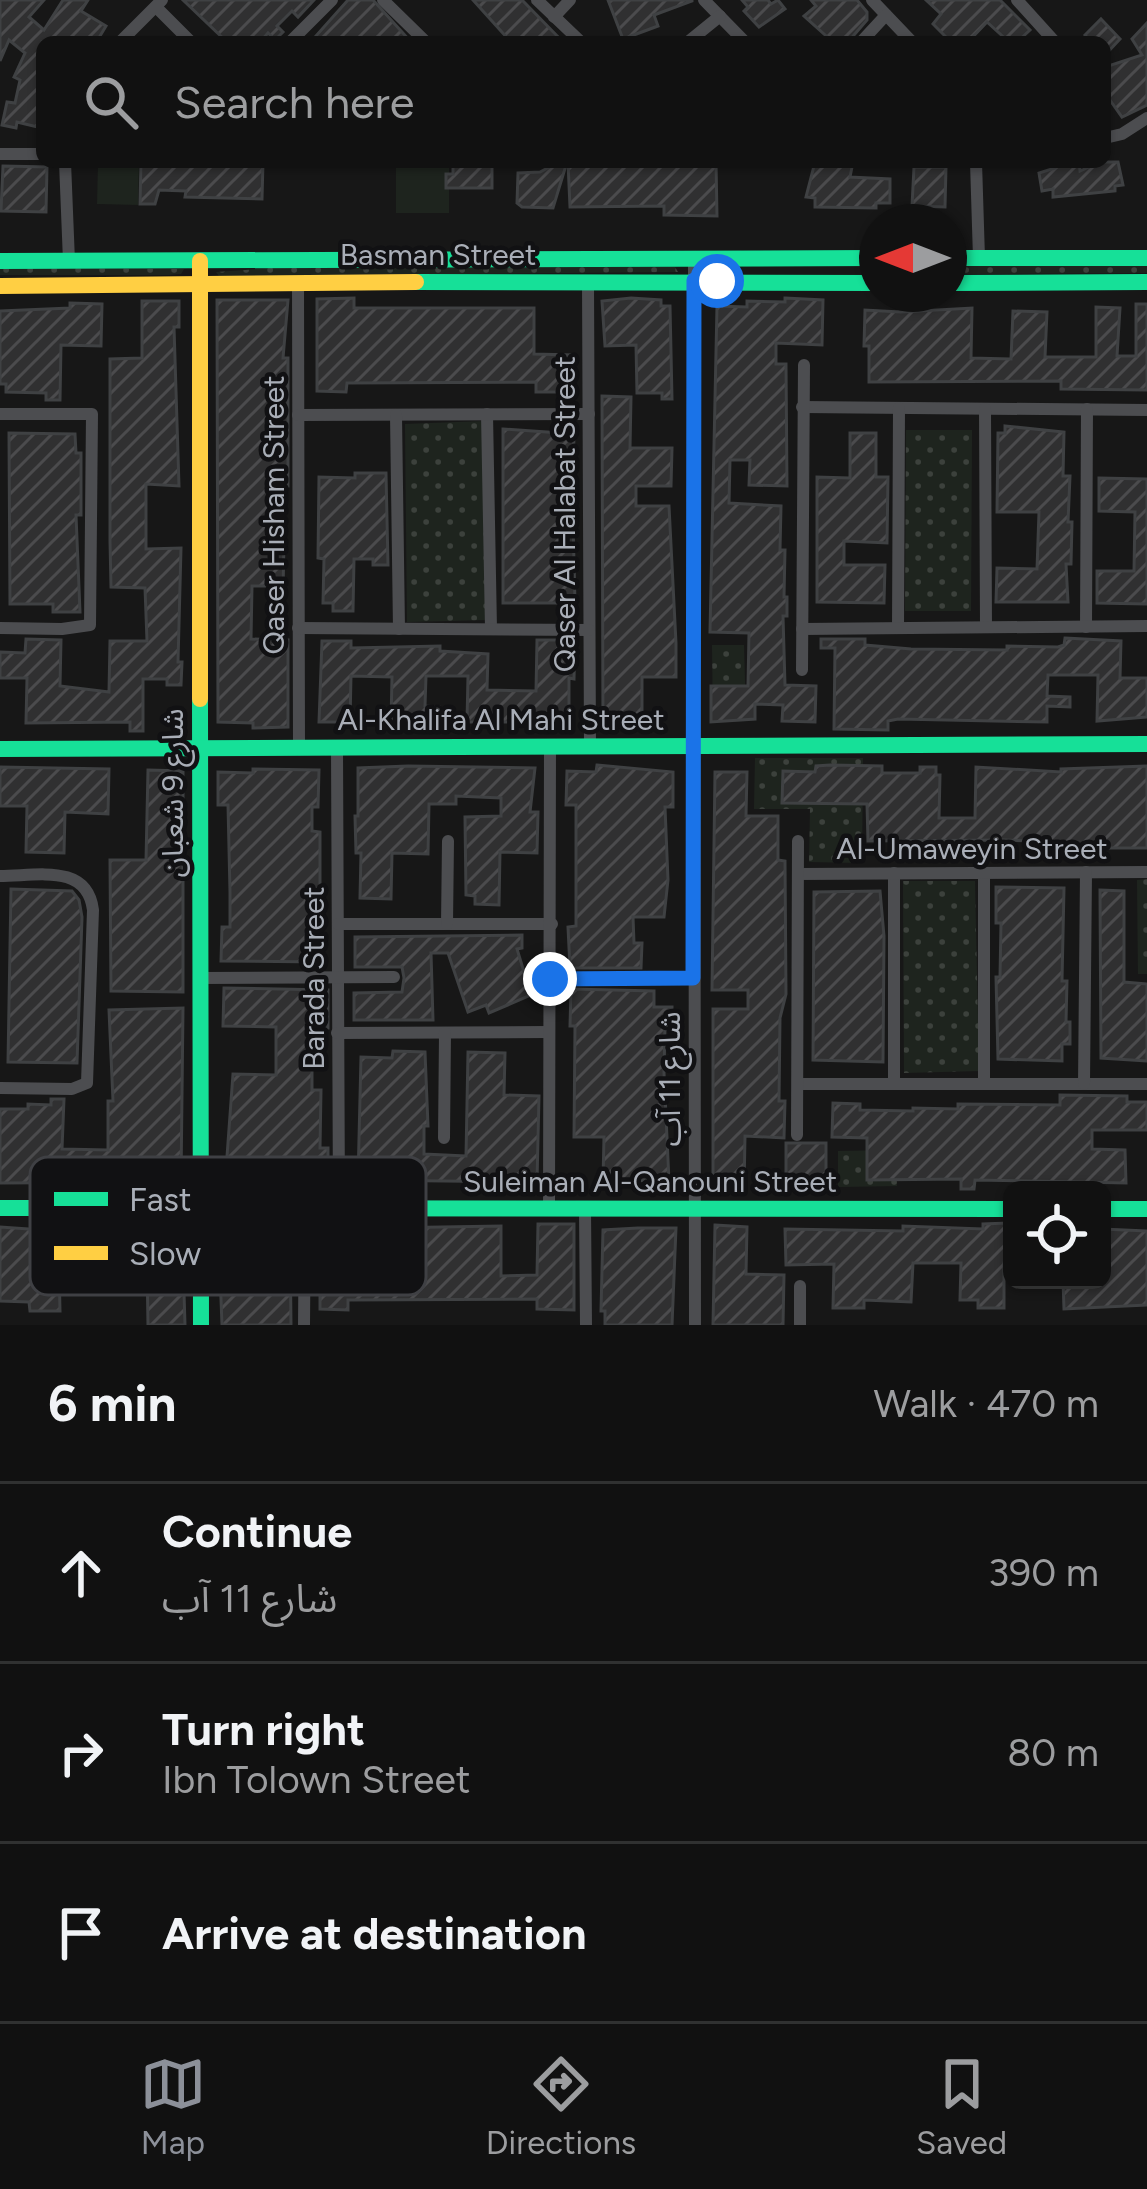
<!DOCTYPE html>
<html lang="en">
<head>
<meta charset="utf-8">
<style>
  :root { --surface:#111; --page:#1e1f1f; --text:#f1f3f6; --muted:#9c9d9f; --line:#303131; --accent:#8c9099 }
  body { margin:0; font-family:Figtree,"Noto Sans Arabic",sans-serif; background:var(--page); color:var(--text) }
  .controls { position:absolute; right:36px; bottom:36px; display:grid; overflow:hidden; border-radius:18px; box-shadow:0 3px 9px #0004 }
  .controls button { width:108px; height:108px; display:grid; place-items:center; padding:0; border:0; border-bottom:3px solid var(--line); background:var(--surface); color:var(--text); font:60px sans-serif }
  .compass { position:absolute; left:859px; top:204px; width:108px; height:108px; border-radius:50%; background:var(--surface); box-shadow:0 3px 9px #0004; rotate:270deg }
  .stop { position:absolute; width:36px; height:36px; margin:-27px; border:9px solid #1a73e8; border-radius:50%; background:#fff }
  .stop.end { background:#1a73e8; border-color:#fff; box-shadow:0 3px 12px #0008 }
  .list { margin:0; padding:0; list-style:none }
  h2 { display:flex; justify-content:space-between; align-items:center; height:156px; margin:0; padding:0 48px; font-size:51px }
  h2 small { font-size:39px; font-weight:400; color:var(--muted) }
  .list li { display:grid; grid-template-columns:78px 1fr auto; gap:36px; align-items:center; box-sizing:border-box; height:180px; padding:0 48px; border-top:3px solid var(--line) }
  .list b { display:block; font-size:45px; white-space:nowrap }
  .list p { margin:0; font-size:39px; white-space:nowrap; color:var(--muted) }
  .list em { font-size:39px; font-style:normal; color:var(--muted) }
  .icon { flex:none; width:66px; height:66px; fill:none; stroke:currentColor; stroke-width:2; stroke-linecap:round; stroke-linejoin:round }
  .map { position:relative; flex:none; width:1147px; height:1325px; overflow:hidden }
  .search { position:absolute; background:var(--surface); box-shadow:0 3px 9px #0004; left:36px; right:36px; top:36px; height:132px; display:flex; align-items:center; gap:30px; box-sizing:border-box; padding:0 42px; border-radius:18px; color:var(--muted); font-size:45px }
  .sheet { height:696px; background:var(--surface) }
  nav { display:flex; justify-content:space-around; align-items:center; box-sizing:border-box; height:168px; border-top:3px solid var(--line); background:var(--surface); font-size:33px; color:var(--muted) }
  nav a { display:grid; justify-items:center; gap:6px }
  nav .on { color:var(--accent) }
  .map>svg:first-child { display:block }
</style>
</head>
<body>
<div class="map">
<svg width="1147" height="1325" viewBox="0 0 1147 1325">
  <defs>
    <pattern id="park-dots" width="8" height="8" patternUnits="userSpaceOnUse" patternTransform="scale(3)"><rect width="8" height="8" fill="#1e241e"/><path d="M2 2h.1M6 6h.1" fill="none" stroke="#3c413c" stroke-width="1.8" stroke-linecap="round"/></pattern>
    <pattern id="building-hatch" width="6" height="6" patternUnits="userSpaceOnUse" patternTransform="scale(3)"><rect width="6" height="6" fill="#303031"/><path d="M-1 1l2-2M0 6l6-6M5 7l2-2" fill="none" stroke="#4b4b4d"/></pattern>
  </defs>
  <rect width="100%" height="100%" fill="#171717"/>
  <g fill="#1e241e">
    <path d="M98 162H139L138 205 97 204Z"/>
    <rect x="396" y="162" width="53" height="51"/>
  </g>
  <g fill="url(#park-dots)">
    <path d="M949 265H1147V273L949 274Z"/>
    <path d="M300 266 675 267 678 272 219 276 216 272Z"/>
    <path d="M0 268 184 269 181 274 168 275H0Z"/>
    <path d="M484 421 487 620 407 622 405 424Z"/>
    <path d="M906 430H972L971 611H905Z"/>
    <path d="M712 645H744L746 721 713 722Z"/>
    <path d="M755 758H863L862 863 809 862 810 809H754Z"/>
    <path d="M1147 879V974H1138L1137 880Z"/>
    <path d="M903 881H975L979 1071 904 1073Z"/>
    <path d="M896 1150 897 1186 838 1187V1151Z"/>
  </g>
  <g fill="url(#building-hatch)" stroke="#3f4143" stroke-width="3">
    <path d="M0 0H44L29 17 44 30 63 0H88L81 11 106 26 97 41 42 42V128L17 122 16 128 2 125 7 102 15 103 20 80 14 77 25 53 9 40 0 61Z"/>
    <path d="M183 0H314L298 17 292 11 277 26 283 32 275 40 268 33 260 42H227Z"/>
    <path d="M348 0H373L411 42H321L315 37Z"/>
    <path d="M473 0H522L563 42H511Z"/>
    <path d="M608 0H692V1L654 15 658 26 623 39Z"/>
    <path d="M742 0H768L771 4 778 0 785 9 759 27 744 11 748 7Z"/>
    <path d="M811 0H857L867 12V20L848 42H833L804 16 816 6Z"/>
    <path d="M926 0H1000L1030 30 1017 42H1009L987 22 968 42H951L933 24 941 14Z"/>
    <path d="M1101 19 1120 39 1105 55V42H1091L1085 35Z"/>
    <path d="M1147 23V105L1122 117 1105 93V67L1142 55 1132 39Z"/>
    <path d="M141 162H263L262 199 185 197 186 191 159 190 155 204H140Z"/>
    <path d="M453 162H492V188H446V174H453Z"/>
    <path d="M559 162H567L553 208 522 207 517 203 518 173 540 172Z"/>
    <path d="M568 162H716L717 216 664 215V206L570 207Z"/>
    <path d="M815 162H853L850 177 890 179V203H876V208L815 207V198L806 197Z"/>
    <path d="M1054 162H1079L1080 171 1100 162H1118L1123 185 1115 186V191L1053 197V189L1042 191 1039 173 1055 168Z"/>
    <path d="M3 166 47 167 46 212 1 211Z"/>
    <path d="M914 167H946L945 207 912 206Z"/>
    <path d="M354 298V308H534V354L573 355 572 392H536V382L347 383 346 392 317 391V299Z"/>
    <path d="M631 298 661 300V306H670L672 399H662V393H637L636 345 605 346 602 301Z"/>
    <path d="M785 298 823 300 822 345 776 343V364H786L787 486 749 485 750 460H730L729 503 781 506 780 550H785L784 597H787V616H783L785 685 816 686 815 722 782 721 783 705 755 704V719L711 722V686H748L749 633 710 632 717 306 747 307V301L785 302Z"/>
    <path d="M217 300H288L283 358H288V486H285L283 593H272V586H252L251 639 288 640V727L253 728V723L218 722Z"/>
    <path d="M142 301H179V327H174L179 486 146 484V549L181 548 178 662H182L181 685H167V679H143V731H130V722L26 723 27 678H0V652L25 653 26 639 61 640 60 686 109 692 110 641H147L145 588 111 587 110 541V359L142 358Z"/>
    <path d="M70 303 102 304 101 346 61 345 60 400H46V393L6 392V384H0V311L70 308Z"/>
    <path d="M1136 304H1147V390L1061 389V381L869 382V346H864L865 310 901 312 972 308 971 358 1011 359 1013 311 1047 312 1045 357H1096V307L1120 308 1117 356H1136Z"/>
    <path d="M602 396 631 397 630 448H672L671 486H636V506H669L676 643V677H642V727H603Z"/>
    <path d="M1005 426 1064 432 1063 476H1070L1068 522H1072L1071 564H1066L1068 602H996L997 568 1037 569 1039 512H997L998 433H1005Z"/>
    <path d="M503 429 574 434 573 470 566 469 567 522H573L575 603H503Z"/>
    <path d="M9 433 75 434 76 453H81V515H76L80 612H53V604H10Z"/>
    <path d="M850 433H876V477H888L887 543 844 541V565H885L884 603 817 602V477L850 478Z"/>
    <path d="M355 473H386L388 565H373V559H354L353 611H333V603H323L324 559 318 558 319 477 355 478Z"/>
    <path d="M1099 478 1147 479V604L1097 603V571H1134L1135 512 1099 511Z"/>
    <path d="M1065 638 1121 641 1120 678H1147V717L1097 721 1098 675H1048L1047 696 1070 697V707L1047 706V722L898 719 888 721V730L834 729 835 648H821V639H865V645L911 649 1007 650V646L1058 647 1064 645Z"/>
    <path d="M537 640H575L574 679 569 678V722H467L468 676H426L425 706 439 707V725L424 724V730H408V723L391 722 392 677 351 676 350 722H319L322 641H351V648L440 646V651L488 654 487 690 536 691Z"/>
    <path d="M597 765 673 772V807H665L668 880 664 917H633L634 943H642L641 968H570L568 927 576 926V805H566L567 771 596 772Z"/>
    <path d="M830 765 882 766V773H920V767H936V775H940L939 818H975L976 767 1061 772V769L1147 766V848H1032V841L1004 840 868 841 867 804 782 803 783 771 815 772 816 766Z"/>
    <path d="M408 766 535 768 530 812H538L537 853 500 852 499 905 475 904V896L466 895 465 817 501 816V798L456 796V804H429L428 854 392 853 391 899 360 898 361 853H356L355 816H358V768Z"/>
    <path d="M0 767 109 769 108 814 65 812 64 853 26 852 27 806H0Z"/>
    <path d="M253 769 319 770 318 807H312V831L320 832V962L221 961 222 927H230V892L228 805H218V772L253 773Z"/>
    <path d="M148 770 183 771V992L111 991 110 860H146Z"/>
    <path d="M715 772H747L746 816H778V860L785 861 786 994 780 1018 779 1101H785L784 1138 745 1136 744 1189H713V1009H748V990H712Z"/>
    <path d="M996 887 1064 888 1062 981H1067L1066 1022H1070V1044H1062V1061L998 1059 996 977H1000L1001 923H996Z"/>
    <path d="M11 889 72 891 79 900 82 917 77 1063 8 1062Z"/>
    <path d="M1100 890 1124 891V982L1147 984V1061L1101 1058Z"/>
    <path d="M880 891 884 936 883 1062 813 1060 814 892Z"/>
    <path d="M522 935V948L517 949 531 995 489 1013 486 1005 468 1012 448 953H431L433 1020H354V993L402 992 404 978 402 967H355V937Z"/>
    <path d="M224 988 328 990V1028H322V1065H312V1090H321L320 1148H328V1191L297 1190V1183L225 1184 233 1074 276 1075V1027L223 1026Z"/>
    <path d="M571 989 654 991V1007H672V1027H665L664 1073 669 1181 603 1180 604 1137H574L575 1026H570Z"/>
    <path d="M183 1008 181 1182 0 1183V1109H28V1104L51 1105V1099H64L62 1149 108 1150V1101H113L109 1010Z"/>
    <path d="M393 1051 425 1052 428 1126H424V1154L466 1156 468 1052 505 1053 504 1095 539 1096 537 1182 358 1180 361 1057 392 1058Z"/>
    <path d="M1060 1095 1127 1096V1102H1147V1130H1092V1149L1125 1150 1126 1183 975 1180 974 1189H961V1179L867 1180V1138L832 1137 833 1103 860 1104V1110L913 1111V1108L958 1109V1104L1060 1105Z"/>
    <path d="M786 1143H826V1189H797V1181L786 1182Z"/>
    <path d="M1008 1223 1009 1263H1004V1308H978V1300H960L961 1263H913L911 1302 864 1300V1308H833L834 1264 786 1265 785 1229 903 1231V1226L983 1229V1224Z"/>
    <path d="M538 1224H574V1310L537 1309V1299L348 1300V1310L320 1309V1229L501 1226V1276L537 1275Z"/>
    <path d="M715 1225 747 1227 746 1274 784 1275 783 1325H713Z"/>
    <path d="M0 1227 72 1232 104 1231V1227L182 1229 185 1325H148L147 1265H59L60 1311H30L29 1302 0 1301Z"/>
    <path d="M638 1228H676L672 1325H605V1311H601L603 1230Z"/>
    <path d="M1102 1229 1147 1231V1305L1064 1309 1063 1280H1102Z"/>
    <path d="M290 1233 291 1325H222L220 1273H225V1248L219 1247V1235Z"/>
  </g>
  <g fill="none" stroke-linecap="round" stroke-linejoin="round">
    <g stroke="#4c4d50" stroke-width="12">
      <path d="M383 0 426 42"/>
      <path d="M537 0 581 42"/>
      <path d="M704 0 745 42"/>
      <path d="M872 0 912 42"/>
      <path d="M1017 0 1055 42"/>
      <path d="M156 7 191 42"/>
      <path d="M554 17 570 0"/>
      <path d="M120 42 162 0"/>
      <path d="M290 42 332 0"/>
      <path d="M688 42 720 16"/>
      <path d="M861 42 886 15"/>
      <path d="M1105 138 1122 134 1147 118"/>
      <path d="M0 154H42"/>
      <path d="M65 162 69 261"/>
      <path d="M976 162 979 258"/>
      <path d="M694 257 695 1325"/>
      <path d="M298 282 299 748"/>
      <path d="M588 282 590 747"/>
      <path d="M802 407 1147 410"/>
      <path d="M985 409 986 627"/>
      <path d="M0 414H92L90 625 62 629 0 628"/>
      <path d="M487 414 491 629"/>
      <path d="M298 415 589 414"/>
      <path d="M396 415 399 629"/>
      <path d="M1086 627 1087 409"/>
      <path d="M298 628 589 630"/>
      <path d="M898 628 899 408"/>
      <path d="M802 629 1147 626"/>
      <path d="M802 670 804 365"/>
      <path d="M337 748 339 1208"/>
      <path d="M894 873V1084"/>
      <path d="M984 873V1084"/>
      <path d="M798 874 1147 872"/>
      <path d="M0 876C37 876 87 863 93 910L87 1083 72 1089 0 1088"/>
      <path d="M338 924H552"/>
      <path d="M447 924 448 841"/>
      <path d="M200 978 394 977"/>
      <path d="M550 979 693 978"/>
      <path d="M337 1033 549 1032"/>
      <path d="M798 1084H1147"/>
      <path d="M1084 1084 1086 872"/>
      <path d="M797 1135 798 841"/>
      <path d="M444 1138 445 1033"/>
      <path d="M549 1209 550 747"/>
      <path d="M585 1209 586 1325"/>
      <path d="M800 1286V1325"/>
      <path d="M304 1325 305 1208"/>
    </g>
    <g stroke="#16e098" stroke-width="16">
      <path d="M949 258H1147"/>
      <path d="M0 261 877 258"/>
      <path d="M416 282 877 283"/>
      <path d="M949 283 1147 282"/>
      <path d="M200 699 201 1325"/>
      <path d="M0 749 1147 744"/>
      <path d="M0 1208 1012 1209"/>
      <path d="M1102 1209H1147"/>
    </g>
    <g stroke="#ffcf43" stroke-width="16">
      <path d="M200 261V699"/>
      <path d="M0 286 416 282"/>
    </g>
  </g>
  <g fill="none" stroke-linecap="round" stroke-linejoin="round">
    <path stroke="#1a73e8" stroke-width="15" d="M550 979 693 978 694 280 717 281"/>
  </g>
  <g text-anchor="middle" stroke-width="9" stroke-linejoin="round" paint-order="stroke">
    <g font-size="30" fill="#a9aeb7" stroke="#111113">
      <text x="438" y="265">Basman Street</text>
      <text transform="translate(565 514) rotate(-90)" y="10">Qaser Al Halabat Street</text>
      <text transform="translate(274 515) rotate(-90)" y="10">Qaser Hisham Street</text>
      <text x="501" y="730">Al-Khalifa Al Mahi Street</text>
      <text transform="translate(173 793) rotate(-90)" y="10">شارع 9 شعبان</text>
      <text x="972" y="859">Al-Umaweyin Street</text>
      <text transform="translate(314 978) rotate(-90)" y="10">Barada Street</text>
      <text transform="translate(670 1079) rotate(-90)" y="10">شارع 11 آب</text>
      <text x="650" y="1192">Suleiman Al-Qanouni Street</text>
    </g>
  </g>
  <rect x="30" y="1157" width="396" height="138" rx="18" fill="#111113" stroke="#3f4044" stroke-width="3"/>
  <rect x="54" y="1192" width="54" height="14" fill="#16e098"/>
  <rect x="54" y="1246" width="54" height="14" fill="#ffcf43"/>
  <g font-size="33" fill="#a9aeb7">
    <text x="129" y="1211">Fast</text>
    <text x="129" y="1265">Slow</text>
  </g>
</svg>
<div class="controls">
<button><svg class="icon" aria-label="locate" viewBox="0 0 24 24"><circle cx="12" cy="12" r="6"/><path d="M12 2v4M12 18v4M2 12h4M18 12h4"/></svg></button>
</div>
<svg class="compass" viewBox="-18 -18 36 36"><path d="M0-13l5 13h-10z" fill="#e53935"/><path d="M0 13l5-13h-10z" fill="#9c9d9f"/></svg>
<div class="stop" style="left:717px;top:281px"></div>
<div class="stop end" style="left:550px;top:979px"></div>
<div class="search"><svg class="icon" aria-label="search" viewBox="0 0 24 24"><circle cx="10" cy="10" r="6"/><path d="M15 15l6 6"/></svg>Search here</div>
</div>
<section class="sheet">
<h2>6 min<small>Walk · 470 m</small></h2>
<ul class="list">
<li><svg class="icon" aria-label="ahead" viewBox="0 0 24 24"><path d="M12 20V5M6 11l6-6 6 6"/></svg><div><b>Continue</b><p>شارع 11 آب</p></div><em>390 m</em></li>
<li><svg class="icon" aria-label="right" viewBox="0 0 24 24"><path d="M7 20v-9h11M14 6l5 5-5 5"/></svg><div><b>Turn right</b><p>Ibn Tolown Street</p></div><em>80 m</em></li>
<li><svg class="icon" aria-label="arrive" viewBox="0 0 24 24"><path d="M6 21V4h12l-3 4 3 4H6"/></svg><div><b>Arrive at destination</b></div></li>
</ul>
</section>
<nav>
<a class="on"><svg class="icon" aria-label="map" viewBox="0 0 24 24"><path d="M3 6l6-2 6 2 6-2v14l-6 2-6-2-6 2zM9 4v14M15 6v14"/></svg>Map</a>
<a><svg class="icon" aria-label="directions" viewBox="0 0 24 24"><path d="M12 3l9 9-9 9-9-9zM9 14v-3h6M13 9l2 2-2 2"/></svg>Directions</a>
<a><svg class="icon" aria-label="saved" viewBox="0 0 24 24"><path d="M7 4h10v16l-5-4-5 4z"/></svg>Saved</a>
</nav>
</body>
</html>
